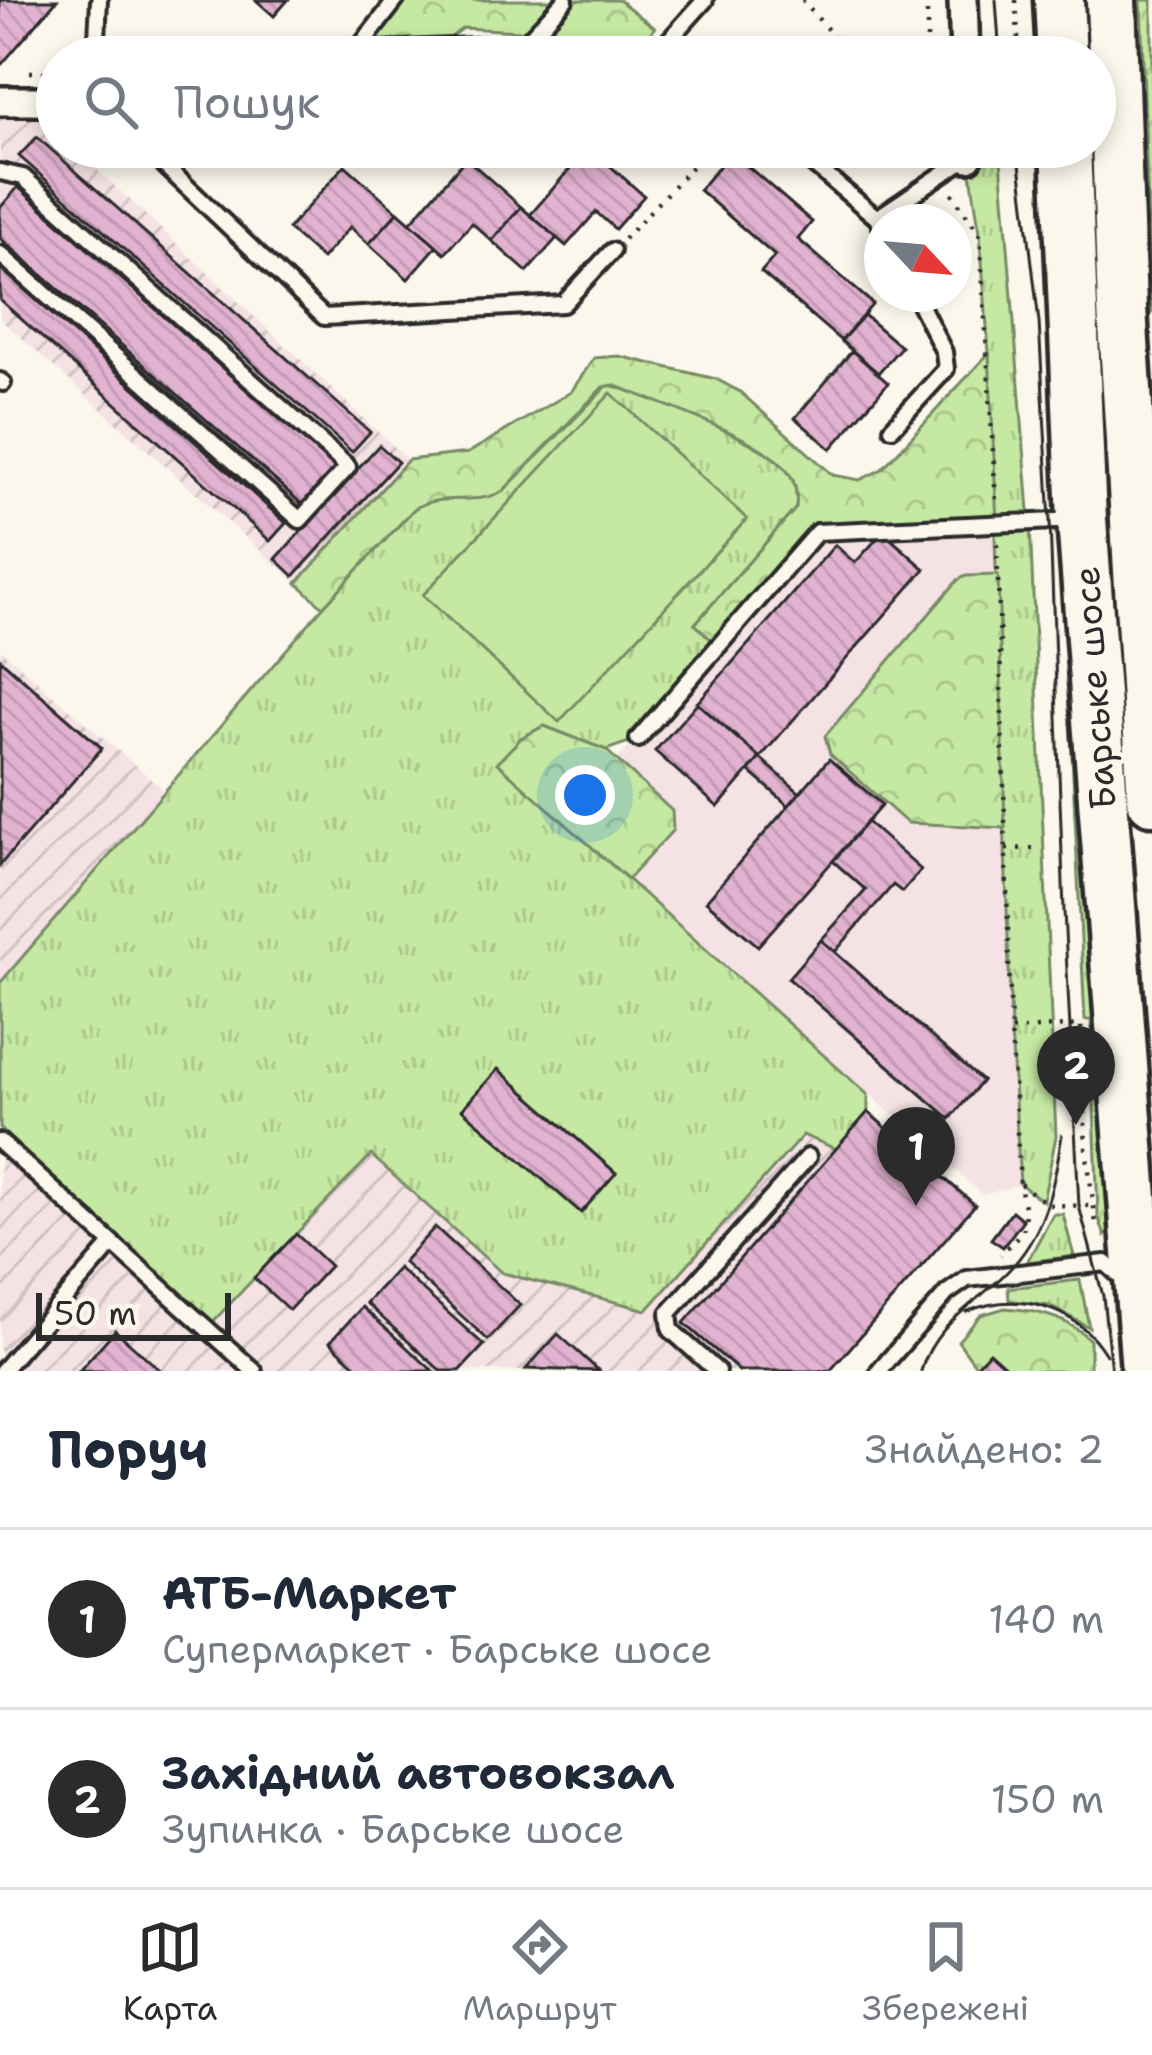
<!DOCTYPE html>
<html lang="uk">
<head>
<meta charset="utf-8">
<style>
  :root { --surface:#fff; --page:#f2f2f3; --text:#1f2937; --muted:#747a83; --line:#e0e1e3; --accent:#2b2b2b }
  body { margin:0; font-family:"Shantell Sans",sans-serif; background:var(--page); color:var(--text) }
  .compass { position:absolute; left:864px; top:204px; width:108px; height:108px; border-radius:50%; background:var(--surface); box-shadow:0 6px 18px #0003; rotate:116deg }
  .scale { position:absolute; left:36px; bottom:30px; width:195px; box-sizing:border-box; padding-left:12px; border:6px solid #2b2b2b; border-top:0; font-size:33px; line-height:42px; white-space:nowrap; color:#2b2b2b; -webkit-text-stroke:9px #fbf7ec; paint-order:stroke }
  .you { position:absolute; left:585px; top:795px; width:42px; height:42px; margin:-30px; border:9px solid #fff; border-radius:50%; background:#1a73e8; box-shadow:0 0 0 18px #1a73e833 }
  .badge { display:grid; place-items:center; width:78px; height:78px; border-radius:50%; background:var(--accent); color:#fff; font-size:39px; font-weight:700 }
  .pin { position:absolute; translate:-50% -99px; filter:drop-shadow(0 3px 6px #0008) }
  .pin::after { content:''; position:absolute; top:63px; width:42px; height:36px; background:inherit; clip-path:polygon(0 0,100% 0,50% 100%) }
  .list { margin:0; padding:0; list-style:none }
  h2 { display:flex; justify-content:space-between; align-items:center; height:156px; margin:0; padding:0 48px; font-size:51px }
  h2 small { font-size:39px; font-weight:400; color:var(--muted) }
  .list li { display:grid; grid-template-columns:78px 1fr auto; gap:36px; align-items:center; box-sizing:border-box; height:180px; padding:0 48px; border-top:3px solid var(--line) }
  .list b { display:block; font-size:45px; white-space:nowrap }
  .list p { margin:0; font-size:39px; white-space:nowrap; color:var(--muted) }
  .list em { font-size:39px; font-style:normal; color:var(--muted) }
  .icon { flex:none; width:66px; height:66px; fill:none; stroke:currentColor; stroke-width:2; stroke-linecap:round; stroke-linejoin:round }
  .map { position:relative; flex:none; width:1152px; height:1371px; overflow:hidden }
  .search { position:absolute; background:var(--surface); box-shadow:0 6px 18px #0003; left:36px; right:36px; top:36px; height:132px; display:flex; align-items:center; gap:30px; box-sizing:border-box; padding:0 42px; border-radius:66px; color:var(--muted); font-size:45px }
  .sheet { height:516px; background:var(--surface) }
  nav { display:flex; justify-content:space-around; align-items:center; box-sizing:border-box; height:168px; border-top:3px solid var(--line); background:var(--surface); font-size:33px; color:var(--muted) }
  nav a { display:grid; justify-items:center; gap:6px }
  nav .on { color:var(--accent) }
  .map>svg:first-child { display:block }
</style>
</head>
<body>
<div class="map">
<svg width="1152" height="1371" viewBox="0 0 1152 1371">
  <defs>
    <pattern id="industrial-furrows" width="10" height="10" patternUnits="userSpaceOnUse" patternTransform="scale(3)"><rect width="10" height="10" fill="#f4e2e4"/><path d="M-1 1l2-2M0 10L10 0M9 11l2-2" fill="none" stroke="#d1c2c4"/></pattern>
    <pattern id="grass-tufts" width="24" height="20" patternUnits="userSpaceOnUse" patternTransform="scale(3)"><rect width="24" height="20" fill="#c5e9a2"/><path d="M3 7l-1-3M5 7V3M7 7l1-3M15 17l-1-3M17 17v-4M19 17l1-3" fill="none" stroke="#a9c88c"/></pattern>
    <pattern id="forest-crowns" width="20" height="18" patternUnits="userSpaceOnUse" patternTransform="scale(3)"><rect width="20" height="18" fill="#c5e9a2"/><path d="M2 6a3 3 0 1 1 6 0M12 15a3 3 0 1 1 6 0" fill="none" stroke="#a9c88c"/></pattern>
    <pattern id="building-back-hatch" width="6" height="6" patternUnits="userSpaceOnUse" patternTransform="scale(3)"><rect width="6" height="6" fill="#e2b2d1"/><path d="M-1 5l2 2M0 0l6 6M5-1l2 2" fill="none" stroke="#c299b4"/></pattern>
  </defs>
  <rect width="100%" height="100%" fill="#fbf7ec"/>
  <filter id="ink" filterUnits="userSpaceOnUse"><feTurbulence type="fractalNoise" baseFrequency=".00833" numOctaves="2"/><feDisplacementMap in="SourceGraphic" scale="24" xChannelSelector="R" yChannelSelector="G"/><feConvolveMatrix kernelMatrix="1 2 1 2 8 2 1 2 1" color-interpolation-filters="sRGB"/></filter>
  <g filter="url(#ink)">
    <path fill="#f4e2e4" d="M997 524 1011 1030 1020 1184 983 1195 563 822 817 532Z"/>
    <g fill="url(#industrial-furrows)">
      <path d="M0 101H24L57 132V147H73L408 460 297 583 0 319Z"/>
      <path d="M323 607 868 1095V1112L685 1323 739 1371H0V649L165 791Z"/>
    </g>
    <g fill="url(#grass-tufts)" stroke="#788a66" stroke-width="3">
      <path d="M967 147H1000L1030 523 1056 1136 1043 1201 1020 1184 1011 1030 989 353 980 235Z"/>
      <path d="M608 385C642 391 758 441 782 465 794 477 798 491 796 508L695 624 718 646 638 739 606 750 544 726 521 738 498 763 868 1095V1112L836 1149 803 1135 647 1310 502 1273 371 1155 206 1329 112 1244 0 1128V983L323 607 414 509 428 500 503 491Z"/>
      <path d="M1061 533 1112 1226 1105 1236 1098 1216 1091 1020H1085Z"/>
      <path d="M1053 1214H1063L1074 1256 1027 1262Z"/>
      <path d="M1080 1280 1089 1327 1049 1306 1009 1300 1008 1288Z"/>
    </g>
    <g fill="url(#forest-crowns)" stroke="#788a66" stroke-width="3">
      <path d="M404 0H619L655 28 640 46 539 45 519 31 463 28 450 38 368 45Z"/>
      <path d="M1141 0H1152V314L1151 312Z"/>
      <path d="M989 353 997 524 817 532 718 646 695 624 796 508C798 491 795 478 783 466 752 433 658 404 614 385L603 387 503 491C475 507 442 491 414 509L323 607 297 583 408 460 468 453 571 392 594 358 619 356 716 379 740 392 833 475 860 480 882 469Z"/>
      <path d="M998 575 1005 828 907 823 830 754 825 736 958 580 966 576Z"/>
      <path d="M544 726 606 750 672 811 673 830 628 879 497 763 521 738Z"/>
      <path d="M1005 1308C1035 1310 1068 1317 1090 1340V1371H1010L989 1352 976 1366 958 1341 981 1315Z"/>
    </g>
    <path fill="#c5e9a2" stroke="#788a66" stroke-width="3" d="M611 393 747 519 559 722 423 595Z"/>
    <g fill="url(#building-back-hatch)" stroke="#2b2b2b" stroke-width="3">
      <path d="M0 0H57L2 64 0 63Z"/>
      <path d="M256 0H288L274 16Z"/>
      <path d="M37 137 370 432 352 452 19 156Z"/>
      <path d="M589 147 644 196 615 229 596 212 566 246 530 215Z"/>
      <path d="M731 152 812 222 798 239 873 304 841 341 761 272 775 256 699 190Z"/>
      <path d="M466 158 521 207 492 241 472 223 445 253 410 223Z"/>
      <path d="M345 165 398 212 369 244 350 227 322 259 288 229Z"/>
      <path d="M18 187 335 468 303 505 0 238V208Z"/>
      <path d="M521 207 557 238 527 272 492 241Z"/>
      <path d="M398 212 437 246 408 279 369 244Z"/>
      <path d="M0 268 286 523 270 541 0 300Z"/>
      <path d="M864 315 901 347 878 373 841 341Z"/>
      <path d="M852 351 888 383 831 449 795 418Z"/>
      <path d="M379 445 398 462 294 576 276 559Z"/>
      <path d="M883 532 925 569 760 758 697 703 835 545 855 563Z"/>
      <path d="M0 659 102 748 0 865Z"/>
      <path d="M697 703 760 758 718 807 655 751Z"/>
      <path d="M760 758 800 793 789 806 749 771Z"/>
      <path d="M829 759 882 805 758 946 706 901Z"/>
      <path d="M867 822 921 870 902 892 893 885 835 952 821 940 866 890 833 861Z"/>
      <path d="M821 940 982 1081 950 1119 788 978Z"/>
      <path d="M498 1069 616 1173 581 1213 462 1109Z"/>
      <path d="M868 1112 975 1205 830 1371H739L684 1323Z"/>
      <path d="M1012 1211 1023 1220 1003 1247 991 1239Z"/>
      <path d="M435 1227 520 1305 488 1340 403 1262Z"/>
      <path d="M296 1234 330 1266 289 1310 254 1278Z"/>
      <path d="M398 1268 484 1345 460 1371H441L366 1303Z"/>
      <path d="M362 1307 433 1371H362L330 1342Z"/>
      <path d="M115 1330 161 1371H79Z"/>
      <path d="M558 1334 599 1371 526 1369Z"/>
      <path d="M989 1352 1010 1371H972Z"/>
    </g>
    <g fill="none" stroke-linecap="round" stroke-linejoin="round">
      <defs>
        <g id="service">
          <path d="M356 51 522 44"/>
          <path d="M355 53 396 0"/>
          <path d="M96 57 99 0"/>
          <path d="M512 57 565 0"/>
          <path d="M654 57 705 0"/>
          <path d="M145 147 324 317 563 304 612 251"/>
          <path d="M796 150 877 218 882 228"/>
          <path d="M0 172 23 177 348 467 300 520 0 254"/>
          <path d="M877 218 968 157"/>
          <path d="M0 381 3 383"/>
          <path d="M892 428 946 369 944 352 915 294"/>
          <path d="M638 739 817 532 1077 520"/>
          <path d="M0 1142 254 1371"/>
          <path d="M2 1371 112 1244"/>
          <path d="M717 1371 671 1330 669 1313 808 1157"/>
          <path d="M879 1371 947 1293 967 1279 1106 1263 1128 1284"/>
        </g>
        <g id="minor">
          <path d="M963 0 965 57"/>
          <path d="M0 101H57"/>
          <path d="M968 147V157"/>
        </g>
        <g id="trunk">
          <path d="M1059 0 1062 57"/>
          <path d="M1111 0 1122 308 1152 800"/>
          <path d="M1066 147 1082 520 1146 1371"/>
        </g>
      </defs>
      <use href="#service" stroke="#2b2b2b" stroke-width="22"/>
      <use href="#minor" stroke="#2b2b2b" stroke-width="36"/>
      <use href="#trunk" stroke="#2b2b2b" stroke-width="57"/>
      <g stroke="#2b2b2b" stroke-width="4.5" stroke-dasharray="3 9" stroke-linecap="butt">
        <path d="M802 0 849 54"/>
        <path d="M927 0V57"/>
        <path d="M1016 0 1019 57"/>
        <path d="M723 57 927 52"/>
        <path d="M30 72H57"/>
        <path d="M952 193 980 235 996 502"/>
        <path d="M624 239 710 147"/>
        <path d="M997 544 1011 1030 1020 1184 1025 1213 1023 1230 1001 1255"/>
        <path d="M1006 849 1041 848"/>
        <path d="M1011 1030 1081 1025 1086 1148 1096 1224"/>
        <path d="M1020 1184 1049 1205 1091 1206"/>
      </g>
      <use href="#service" stroke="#fbf7ec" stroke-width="14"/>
      <use href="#minor" stroke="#fbf7ec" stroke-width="27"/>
      <use href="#trunk" stroke="#fbf7ec" stroke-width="48"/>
      <g stroke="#2b2b2b" stroke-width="3">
        <path d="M996 0 1000 57"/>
        <path d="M1018 147 1039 322 1050 522 1064 911 1079 1206 1103 1296 1111 1371"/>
        <path d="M966 1312C1018 1290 1077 1307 1106 1355"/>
        <path d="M921 1371C934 1325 975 1304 1006 1273 1045 1235 1054 1186 1062 1135"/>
      </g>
    </g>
  </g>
  <g text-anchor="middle" stroke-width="9" stroke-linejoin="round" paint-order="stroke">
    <g font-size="36" fill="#2b2b2b" stroke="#fbf7ec">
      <text transform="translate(1094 688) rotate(-94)" y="13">Барське шосе</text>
    </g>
  </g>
</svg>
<svg class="compass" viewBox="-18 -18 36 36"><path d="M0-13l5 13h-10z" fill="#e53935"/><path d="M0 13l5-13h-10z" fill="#747a83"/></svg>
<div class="scale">50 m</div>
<div class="you"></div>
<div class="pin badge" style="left:916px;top:1206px">1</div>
<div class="pin badge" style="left:1076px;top:1125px">2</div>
<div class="search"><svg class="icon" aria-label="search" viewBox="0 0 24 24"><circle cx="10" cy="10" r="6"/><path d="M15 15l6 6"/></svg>Пошук</div>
</div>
<section class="sheet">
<h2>Поруч<small>Знайдено: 2</small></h2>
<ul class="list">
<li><span class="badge">1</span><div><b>АТБ-Маркет</b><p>Супермаркет · Барське шосе</p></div><em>140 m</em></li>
<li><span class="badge">2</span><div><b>Західний автовокзал</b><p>Зупинка · Барське шосе</p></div><em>150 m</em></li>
</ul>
</section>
<nav>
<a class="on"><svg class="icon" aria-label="map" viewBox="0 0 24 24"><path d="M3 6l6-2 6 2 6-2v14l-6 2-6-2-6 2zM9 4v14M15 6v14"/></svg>Карта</a>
<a><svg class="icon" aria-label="directions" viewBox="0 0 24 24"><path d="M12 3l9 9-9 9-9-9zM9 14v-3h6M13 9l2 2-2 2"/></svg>Маршрут</a>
<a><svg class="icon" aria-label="saved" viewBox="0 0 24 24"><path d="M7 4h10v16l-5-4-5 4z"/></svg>Збережені</a>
</nav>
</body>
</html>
